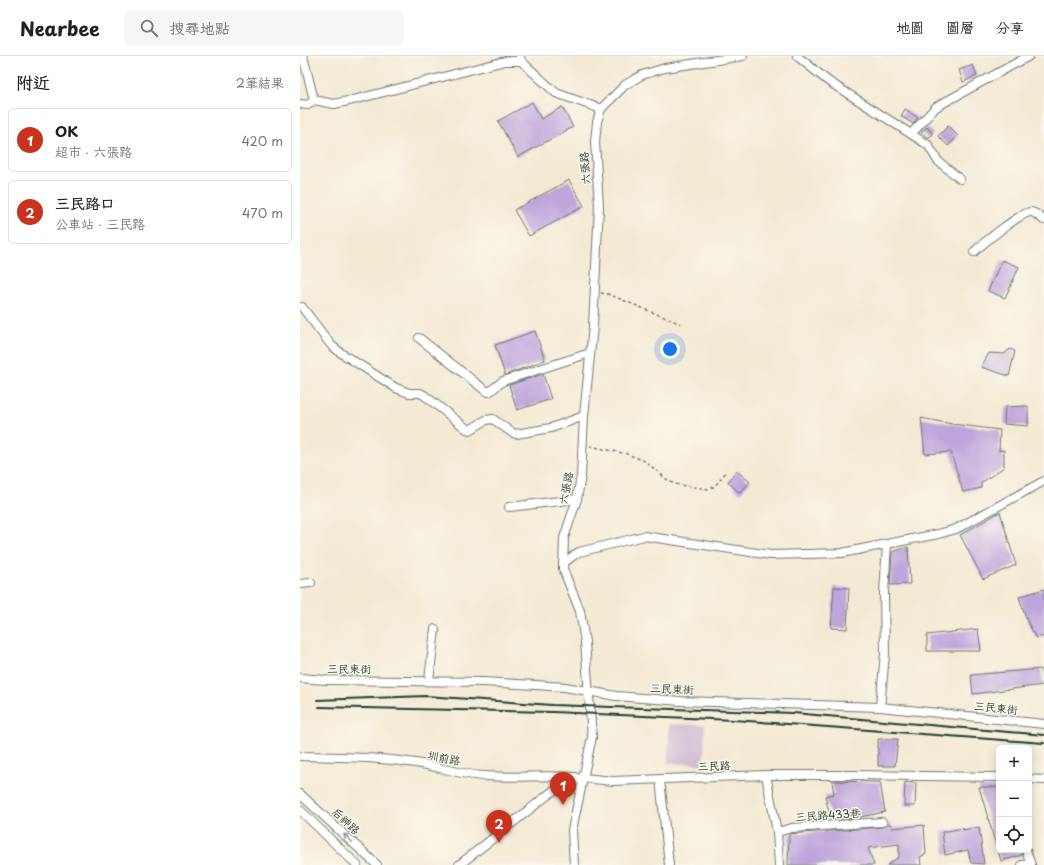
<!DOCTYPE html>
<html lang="zh-TW">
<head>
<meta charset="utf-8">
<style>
  :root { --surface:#fff; --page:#f6f6f6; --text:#202124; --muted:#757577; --line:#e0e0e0; --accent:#c8321e }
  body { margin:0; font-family:"Playpen Sans","LXGW WenKai TC",sans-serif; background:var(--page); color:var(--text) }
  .controls { position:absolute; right:12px; bottom:12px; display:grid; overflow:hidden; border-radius:6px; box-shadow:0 2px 10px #0003 }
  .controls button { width:36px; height:36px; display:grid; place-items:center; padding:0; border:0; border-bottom:1px solid var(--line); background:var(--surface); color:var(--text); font:20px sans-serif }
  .you { position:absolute; left:370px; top:293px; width:14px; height:14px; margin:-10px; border:3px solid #fff; border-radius:50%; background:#1a73e8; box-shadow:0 0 0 6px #1a73e833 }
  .badge { display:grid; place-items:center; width:26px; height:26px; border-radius:50%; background:var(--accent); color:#fff; font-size:13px; font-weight:700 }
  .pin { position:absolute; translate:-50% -33px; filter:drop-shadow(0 1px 2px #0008) }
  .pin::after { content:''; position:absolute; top:21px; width:14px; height:12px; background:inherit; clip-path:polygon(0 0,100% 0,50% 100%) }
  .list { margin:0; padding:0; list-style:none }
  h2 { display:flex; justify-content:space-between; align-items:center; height:52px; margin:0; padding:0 16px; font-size:17px }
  h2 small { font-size:13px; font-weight:400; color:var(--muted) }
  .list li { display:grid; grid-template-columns:26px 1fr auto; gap:12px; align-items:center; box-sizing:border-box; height:64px; margin:0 8px 8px; padding:0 8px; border:1px solid var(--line); border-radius:6px }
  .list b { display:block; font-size:15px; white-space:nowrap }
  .list p { margin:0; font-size:13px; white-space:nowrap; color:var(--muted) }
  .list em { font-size:13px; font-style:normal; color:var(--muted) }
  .icon { flex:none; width:22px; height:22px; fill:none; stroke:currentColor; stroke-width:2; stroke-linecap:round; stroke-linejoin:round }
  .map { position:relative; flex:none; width:744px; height:809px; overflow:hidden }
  header { display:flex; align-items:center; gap:24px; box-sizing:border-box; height:56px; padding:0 20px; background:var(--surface); border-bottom:1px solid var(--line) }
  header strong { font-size:19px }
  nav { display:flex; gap:22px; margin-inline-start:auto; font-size:14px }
  .search { width:280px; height:36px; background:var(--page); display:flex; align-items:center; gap:10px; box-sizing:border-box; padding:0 14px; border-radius:6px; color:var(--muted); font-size:15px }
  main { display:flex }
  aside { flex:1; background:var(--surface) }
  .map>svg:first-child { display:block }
</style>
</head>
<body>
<header>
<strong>Nearbee</strong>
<div class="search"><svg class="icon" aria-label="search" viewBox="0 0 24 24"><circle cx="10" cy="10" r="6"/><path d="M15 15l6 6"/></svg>搜尋地點</div>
<nav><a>地圖</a><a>圖層</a><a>分享</a></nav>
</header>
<main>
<aside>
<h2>附近<small>2筆結果</small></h2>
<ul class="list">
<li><span class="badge">1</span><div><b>OK</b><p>超市 · 六張路</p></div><em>420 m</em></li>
<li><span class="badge">2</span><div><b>三民路口</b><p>公車站 · 三民路</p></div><em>470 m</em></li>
</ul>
</aside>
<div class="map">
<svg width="744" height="809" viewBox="0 0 744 809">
  <rect width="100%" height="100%" fill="#fbf7ec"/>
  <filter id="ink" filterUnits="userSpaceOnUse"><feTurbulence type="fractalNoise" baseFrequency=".025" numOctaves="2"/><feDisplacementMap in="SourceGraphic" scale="8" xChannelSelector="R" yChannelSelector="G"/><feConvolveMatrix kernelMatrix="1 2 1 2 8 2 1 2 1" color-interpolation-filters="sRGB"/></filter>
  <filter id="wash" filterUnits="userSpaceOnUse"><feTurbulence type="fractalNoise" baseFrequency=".012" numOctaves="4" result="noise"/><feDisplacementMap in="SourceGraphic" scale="16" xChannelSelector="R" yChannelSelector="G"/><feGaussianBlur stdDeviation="0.9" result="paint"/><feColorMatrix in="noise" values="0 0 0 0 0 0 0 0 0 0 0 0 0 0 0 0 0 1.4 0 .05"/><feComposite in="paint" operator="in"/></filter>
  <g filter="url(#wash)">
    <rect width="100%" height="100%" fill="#f4ead4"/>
    <path fill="#cebed1" d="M369 668 405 669 404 708 368 707Z"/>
    <g id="blocks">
      <g fill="#bea5db">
        <path d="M673 9 677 20 663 26 659 14Z"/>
        <path d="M232 46 241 63 262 51 273 71 218 101 198 65Z"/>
        <path d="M605 53 618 62 613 68 601 60Z"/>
        <path d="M648 70 658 80 648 90 638 80Z"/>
        <path d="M627 71 633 78 628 82 621 76Z"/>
        <path d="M269 124 284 150 229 180 214 154Z"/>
        <path d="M702 204 719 211 705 242 688 235Z"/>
        <path d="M235 275 245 304 205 319 195 289Z"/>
        <path d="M710 293 715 295 709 320 681 311 689 297 704 298Z"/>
        <path d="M243 318 251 343 217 354 209 329Z"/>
        <path d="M728 350V370L704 368 705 351Z"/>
        <path d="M621 362 652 368 700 374 699 395 704 394V411L681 427V432L663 436 651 396 625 398Z"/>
        <path d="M437 415 450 426 440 437 428 426Z"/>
        <path d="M700 456 716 509 683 523 660 479Z"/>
        <path d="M608 491 610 528 590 529 592 496Z"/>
        <path d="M534 531 549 532 547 573 531 572Z"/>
        <path d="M744 533V580L736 582 727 565 719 541Z"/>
        <path d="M678 573 681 595H627V579Z"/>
        <path d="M741 613 743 629 673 638 671 619Z"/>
        <path d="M578 683H598L595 710H578Z"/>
        <path d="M532 725 580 726 585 756 555 762 531 764 525 740 534 738Z"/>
        <path d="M605 726 616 727 615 750H604Z"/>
        <path d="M679 731H699V793H697Z"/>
        <path d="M587 768H591L592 772 624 769 626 798 620 801 621 809H587L599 801V788L568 792 574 809H488L489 778 582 771Z"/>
        <path d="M679 771 684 808 671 807 668 794 645 799 642 776 663 772V774Z"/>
        <path d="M698 794H721L722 799 701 805Z"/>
      </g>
    </g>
  </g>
  <g filter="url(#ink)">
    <use href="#blocks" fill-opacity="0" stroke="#6a7a6c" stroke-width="1"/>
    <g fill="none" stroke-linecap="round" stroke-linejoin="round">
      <defs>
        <g id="minor">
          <path d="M3 0 14 44"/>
          <path d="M497 0 528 25 611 78 636 51 729 0"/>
          <path d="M220 1 221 5 256 37 301 53"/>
          <path d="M0 48 8 49 14 44 34 48 53 44 205 5H221"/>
          <path d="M611 78 628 89 638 105 660 123"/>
          <path d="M674 196C682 188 721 156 731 156 735 156 740 161 744 164"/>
          <path d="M2 251 31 289 41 297 96 332 109 337H120L124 339 167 373 170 374 186 364 193 363 211 376 216 378 251 372 284 360"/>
          <path d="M119 282 186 335 189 336 203 325 290 297"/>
          <path d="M209 451 277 443"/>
          <path d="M587 488 638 478 656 473 744 425"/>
          <path d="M263 507C269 504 273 499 279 496L344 480 471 499 542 497 587 488 584 537 585 598 580 651"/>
          <path d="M0 528 11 527"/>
          <path d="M0 622 26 624 182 626 236 629 265 631 316 640 381 645 580 651 744 668"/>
          <path d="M129 625 135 573"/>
          <path d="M0 700C43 701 85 701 127 709 146 713 165 719 184 720 215 722 245 719 275 721"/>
          <path d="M466 719 477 776 479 809"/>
          <path d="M360 723 369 809"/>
          <path d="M729 723 744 724"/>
          <path d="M0 738 77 809"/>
          <path d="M0 754 57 809"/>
          <path d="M477 776 492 772 582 766"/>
          <path d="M726 794 731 809"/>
          <path d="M159 809 263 727 283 722 313 725 466 719H550L699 721"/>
          <path d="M274 809 272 774 292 681 285 586 280 555 263 513 264 482 277 443 281 420 284 360 293 270 299 150 295 86 297 66 301 53 325 29 342 19 365 12 443 0"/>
          <path d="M722 809 730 808"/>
        </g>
      </defs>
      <use href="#minor" stroke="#6a7a6c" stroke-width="10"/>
      <g stroke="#6a7a6c" stroke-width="1.5" stroke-dasharray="3 3" stroke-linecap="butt">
        <path d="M301 237 308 238 381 268"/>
        <path d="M290 390 327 398 345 405 370 426 379 429 409 433 415 430 426 416"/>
      </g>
      <use href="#minor" stroke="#fff" stroke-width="8"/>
      <g stroke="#1f3d34" stroke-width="2">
        <path d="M17 644 126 640 252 649 493 657 744 679"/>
        <path d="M19 651 253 656 434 664 744 687"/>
      </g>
    </g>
    <defs><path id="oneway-shaft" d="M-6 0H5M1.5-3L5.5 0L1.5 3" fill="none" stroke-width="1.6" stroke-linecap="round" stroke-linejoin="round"/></defs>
    <use stroke="#8f9e9a" href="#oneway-shaft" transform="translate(48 782) rotate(-137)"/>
  </g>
  <g text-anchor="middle" stroke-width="3" stroke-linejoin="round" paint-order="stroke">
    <g font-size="11" fill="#1f3d34" stroke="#fbf7ec">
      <text transform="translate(285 112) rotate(-94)" y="4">六張路</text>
      <text transform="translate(266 432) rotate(-79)" y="4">六張路</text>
      <text x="49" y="617">三民東街</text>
      <text transform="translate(372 633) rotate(3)" y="4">三民東街</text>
      <text transform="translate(696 652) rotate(6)" y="4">三民東街</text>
      <text transform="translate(144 702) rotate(11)" y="4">圳前路</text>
      <text transform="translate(414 710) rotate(-2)" y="4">三民路</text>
      <text transform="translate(528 759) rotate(-4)" y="4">三民路433巷</text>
      <text transform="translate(46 765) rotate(43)" y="4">后神路</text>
    </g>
  </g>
</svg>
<div class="controls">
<button>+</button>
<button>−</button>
<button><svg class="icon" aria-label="locate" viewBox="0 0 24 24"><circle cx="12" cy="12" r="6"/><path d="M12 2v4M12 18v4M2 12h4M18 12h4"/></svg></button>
</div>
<div class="you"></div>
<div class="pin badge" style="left:263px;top:749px">1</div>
<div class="pin badge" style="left:199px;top:787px">2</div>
</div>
</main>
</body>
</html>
